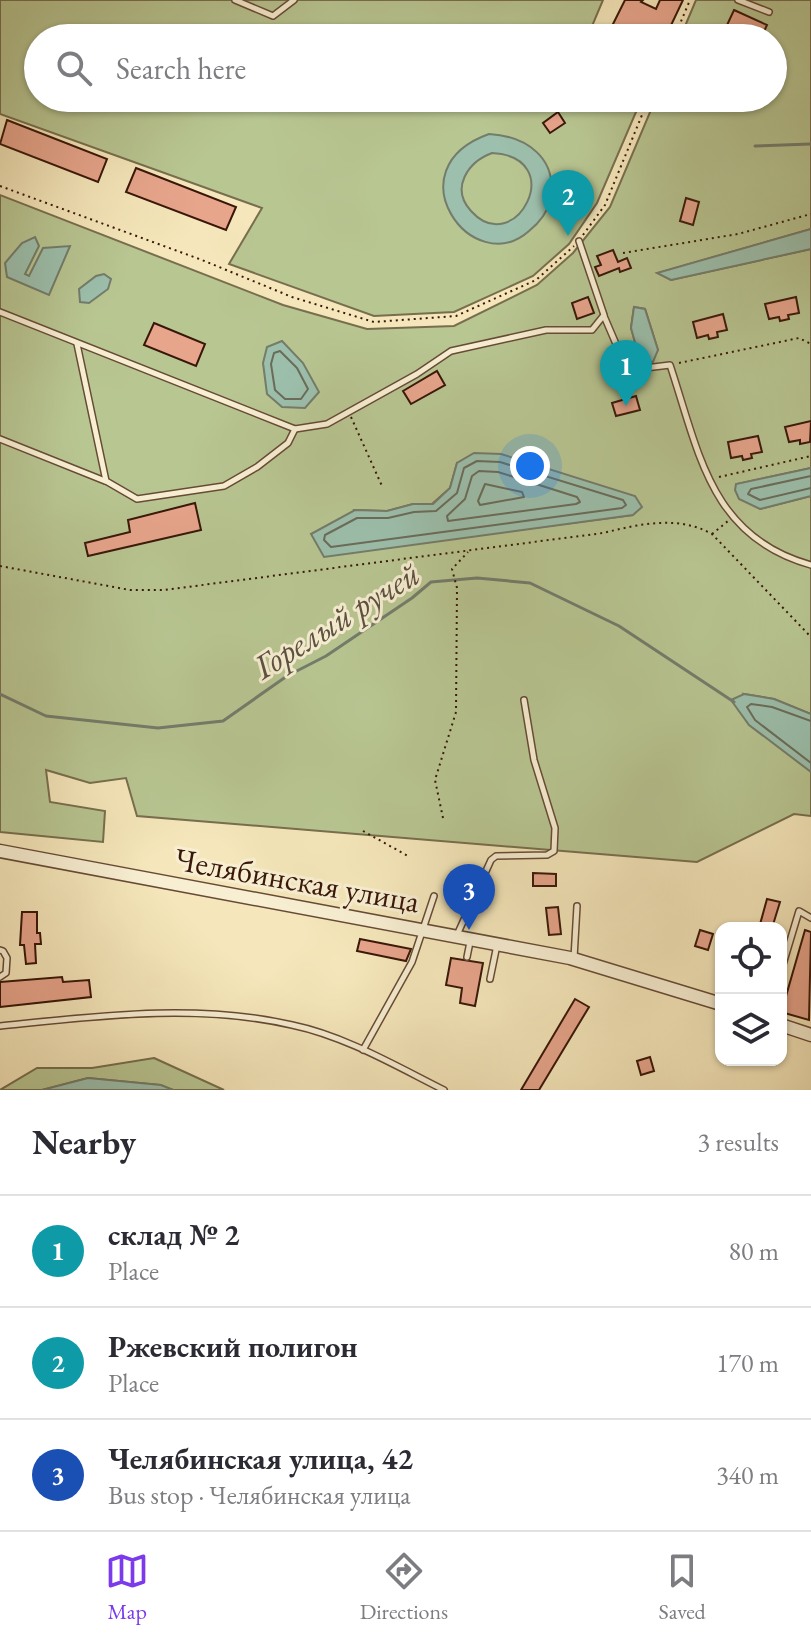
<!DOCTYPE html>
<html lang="en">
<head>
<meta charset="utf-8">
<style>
  :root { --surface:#fff; --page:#f2f2f3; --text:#2b2b33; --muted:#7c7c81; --line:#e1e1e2; --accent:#7c3aed }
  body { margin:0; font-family:"EB Garamond",serif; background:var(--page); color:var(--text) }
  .controls { position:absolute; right:24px; bottom:24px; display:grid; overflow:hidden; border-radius:16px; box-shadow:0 2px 6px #0004 }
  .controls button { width:72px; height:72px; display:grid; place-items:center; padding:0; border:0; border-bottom:2px solid var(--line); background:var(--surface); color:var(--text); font:40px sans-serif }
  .you { position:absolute; left:530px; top:466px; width:28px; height:28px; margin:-20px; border:6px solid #fff; border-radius:50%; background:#1a73e8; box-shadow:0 0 0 12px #1a73e833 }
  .badge { display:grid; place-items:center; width:52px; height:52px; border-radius:50%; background:var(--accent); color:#fff; font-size:26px; font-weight:700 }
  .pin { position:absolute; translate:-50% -66px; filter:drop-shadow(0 2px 4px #0008) }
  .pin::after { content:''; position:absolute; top:42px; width:28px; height:24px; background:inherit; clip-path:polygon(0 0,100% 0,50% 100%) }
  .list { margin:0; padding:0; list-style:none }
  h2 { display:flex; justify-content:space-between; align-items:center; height:104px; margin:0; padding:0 32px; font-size:34px }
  h2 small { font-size:26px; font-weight:400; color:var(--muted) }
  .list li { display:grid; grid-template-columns:52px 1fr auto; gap:24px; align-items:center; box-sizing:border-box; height:112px; padding:0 32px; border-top:2px solid var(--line) }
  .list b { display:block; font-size:30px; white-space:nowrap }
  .list p { margin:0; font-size:26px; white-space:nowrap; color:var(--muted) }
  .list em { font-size:26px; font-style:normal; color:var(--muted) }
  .icon { flex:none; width:44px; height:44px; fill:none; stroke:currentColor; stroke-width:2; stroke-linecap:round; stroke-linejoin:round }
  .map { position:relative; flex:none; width:811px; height:1090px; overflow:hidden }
  .search { position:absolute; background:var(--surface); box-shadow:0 2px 6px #0004; left:24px; right:24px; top:24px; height:88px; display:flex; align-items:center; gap:20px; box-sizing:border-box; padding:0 28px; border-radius:44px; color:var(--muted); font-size:30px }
  .sheet { height:440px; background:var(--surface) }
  nav { display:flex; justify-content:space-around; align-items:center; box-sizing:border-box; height:112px; border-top:2px solid var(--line); background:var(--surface); font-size:22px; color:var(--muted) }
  nav a { display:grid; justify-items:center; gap:4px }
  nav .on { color:var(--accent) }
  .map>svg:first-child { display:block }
</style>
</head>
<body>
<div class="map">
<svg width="811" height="1090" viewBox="0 0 811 1090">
  <rect width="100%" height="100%" fill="#f5e7bb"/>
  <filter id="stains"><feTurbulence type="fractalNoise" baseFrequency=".0025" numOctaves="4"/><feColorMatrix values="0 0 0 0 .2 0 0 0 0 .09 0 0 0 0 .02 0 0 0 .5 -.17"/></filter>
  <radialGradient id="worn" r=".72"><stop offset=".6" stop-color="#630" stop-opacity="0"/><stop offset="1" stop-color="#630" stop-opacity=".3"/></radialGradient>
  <g fill="#b8c692" stroke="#786e4e" stroke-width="2" fill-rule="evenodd">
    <path d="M0 0H603L587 38H38V98H642L597 203 569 244 533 276 454 312 374 316 229 264 262 208 0 114Z"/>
    <path d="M696 0H811V229L658 273 671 280 811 249V468L737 484 760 509 811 496V714L774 699 744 694 811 772V816L794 814 697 862 137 816 126 778 90 783 46 770 50 802 105 811 103 842 0 832V195L283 305 367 329 454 326 537 285 573 253 610 207 656 98H773V38H680ZM634 307 645 309 658 350 640 360 631 328ZM457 463 633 515 394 546 355 510 387 511 413 504H432L450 488Z"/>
    <path d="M154 1058 224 1090H173L160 1085 88 1078 42 1090H0L37 1068H92Z"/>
  </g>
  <g fill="#9cc0ad" stroke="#747c6b" stroke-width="2" fill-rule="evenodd">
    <path d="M489 134C526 136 559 158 550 201 547 213 539 223 529 231 473 281 391 169 489 134ZM492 153C570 157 515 260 471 211 450 188 468 162 492 153Z"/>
    <path d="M811 229V249L671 280 657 273Z"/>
    <path d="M35 237 39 246 25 274 29 276 43 248 70 246 49 295 7 277 5 263 22 243Z"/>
    <path d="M104 274 111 279 108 289 89 303 80 302 79 289 96 276Z"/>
    <path d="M634 307 645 309 658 350 653 362 640 360 631 328Z"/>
    <path d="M282 341 303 363 319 392 305 408 282 407 267 394 263 363 267 347Z"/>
    <path d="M474 453 501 454 635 496 642 507 633 515 324 557 311 534 355 510 387 511 413 504H433L450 488 457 463Z"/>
    <path d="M811 468V496L760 509 739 499 735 490 736 484Z"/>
    <path d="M744 694 774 699 811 714V772L749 725 731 700Z"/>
    <path d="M88 1078 161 1085 173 1090H42Z"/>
  </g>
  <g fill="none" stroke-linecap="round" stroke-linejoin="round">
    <g stroke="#6a6c5b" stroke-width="2">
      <path d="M280 351 297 368 308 389 301 399H285L275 390 271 364 274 353Z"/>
      <path d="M477 461 500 462 623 500 626 505 622 508 331 547 324 540 325 535 357 518H388L414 512 436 511 457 493 464 468Z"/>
      <path d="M479 471 498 472 577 497 580 502 576 504 448 521 447 516 465 499 472 476Z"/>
      <path d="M811 476 751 489 748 494 760 500 811 488"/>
      <path d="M485 484 522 492 524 497 480 505 478 501Z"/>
      <path d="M811 721 772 707 751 704 747 707 755 720 811 763"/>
    </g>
    <g stroke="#747c6b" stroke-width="3">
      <path d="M755 146 811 144"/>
      <path d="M0 694 46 716 158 728 223 721 287 676 326 656 412 598 431 582 477 578 530 583 619 626 734 702"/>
    </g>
  </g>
  <g fill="#e7a58c" stroke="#381709" stroke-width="2">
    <path d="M625 0H643L641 2 656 9 660 0H683L665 38H627L610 30Z"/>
    <path d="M734 10 767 25 761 38H721Z"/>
    <path d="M558 112 565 123 550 133 543 123Z"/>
    <path d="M7 120 107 159 98 182 0 144Z"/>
    <path d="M136 168 236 207 226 230 126 192Z"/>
    <path d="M686 198 699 202 693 225 680 221Z"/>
    <path d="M613 250 618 262 627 258 631 268 620 272 619 268 599 276 595 267 601 265 597 256Z"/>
    <path d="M588 297 594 313 577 319 572 303Z"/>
    <path d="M796 297 799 313 788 315 789 319 780 321 779 317 769 319 765 304Z"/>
    <path d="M723 314 727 330 717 332 718 337 709 339 708 335 697 338 693 322Z"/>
    <path d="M154 323 205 344 196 366 144 345Z"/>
    <path d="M437 371 445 385 411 404 403 391Z"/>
    <path d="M636 396 640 410 616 416 612 403Z"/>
    <path d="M811 421 810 442 800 444V440L789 442 785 427Z"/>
    <path d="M758 436 762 452 751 454 752 458 743 460 742 456 731 458 728 442Z"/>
    <path d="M195 503 201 530 88 556 85 543 130 532 128 520Z"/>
    <path d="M533 873 556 874V886H533Z"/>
    <path d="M767 899 780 902 772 928H759Z"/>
    <path d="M558 907 561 934 549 935 546 908Z"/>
    <path d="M22 912H37V933H40L41 944H35L36 963 26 964 24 945H20Z"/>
    <path d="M700 930 713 934 708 950 695 946Z"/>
    <path d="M805 930 811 932 809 1020 781 1012V995L786 996Z"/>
    <path d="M360 939 411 949 406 961 357 951Z"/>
    <path d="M451 958 483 963 475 1006 460 1003 462 988 446 985Z"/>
    <path d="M62 977 63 982 89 980 91 997 0 1007V982Z"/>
    <path d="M575 999 589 1007 539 1090H521Z"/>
    <path d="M650 1057 654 1071 641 1075 637 1061Z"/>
  </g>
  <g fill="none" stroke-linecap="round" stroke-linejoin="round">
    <defs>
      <g id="service">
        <path d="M235 0 273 16 294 0"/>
        <path d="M738 0 769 12"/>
        <path d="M0 312 295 429 327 424 417 374 451 351 546 330H592L604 315 579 241"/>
        <path d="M604 316 625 365 637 369 670 365C699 452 710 537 811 565"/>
        <path d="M77 344 106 481 137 499 224 486 257 467 288 443 295 429"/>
        <path d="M0 439 105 481"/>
        <path d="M730 927V928"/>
        <path d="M457 935 491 860 496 856 547 855 554 851 555 828 534 760 524 700"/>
        <path d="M0 950 3 951 7 958 6 973 0 977"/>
        <path d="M467 957 470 942"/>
        <path d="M574 958 577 906"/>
        <path d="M781 971 799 911 811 918"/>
        <path d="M490 979 497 945"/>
        <path d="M0 1026C97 1016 196 1003 292 1025 345 1036 396 1066 444 1090"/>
        <path d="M363 1050 412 962 434 896"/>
      </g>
      <g id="tertiary">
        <path d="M0 851 570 958 721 1004"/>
        <path d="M781 1025 811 1035"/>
      </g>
    </defs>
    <use href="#service" stroke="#674b36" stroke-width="8"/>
    <use href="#tertiary" stroke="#674b36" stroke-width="15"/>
    <g stroke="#381709" stroke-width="2" stroke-dasharray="2 4" stroke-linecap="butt">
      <path d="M674 38 690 0"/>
      <path d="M0 186 202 260 292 297 374 322 456 316 536 280 574 246"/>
      <path d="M583 235 605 205 649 98"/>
      <path d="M623 253 738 234 811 214"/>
      <path d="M679 363 799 338 811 344"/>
      <path d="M351 417 382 486"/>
      <path d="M719 477 811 456"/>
      <path d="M712 534 728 521"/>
      <path d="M0 566 130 590H164L603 533C640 524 678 515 712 534L811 637"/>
      <path d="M443 818 435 780 456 712 457 588 452 569 468 552"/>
      <path d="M363 831 408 856"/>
    </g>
    <use href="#service" stroke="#f8efd3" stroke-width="5"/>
    <use href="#tertiary" stroke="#f8efd3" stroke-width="12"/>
  </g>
  <g text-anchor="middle" stroke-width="6" stroke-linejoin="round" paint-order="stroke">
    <g font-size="32" fill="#381709" stroke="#f8efd3">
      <text transform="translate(297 880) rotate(10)" y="11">Челябинская улица</text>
    </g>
    <g font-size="34" font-style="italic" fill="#5b5242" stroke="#f8efd3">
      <text transform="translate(336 620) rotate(-32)" y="12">Горелый ручей</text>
    </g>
  </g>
  <rect width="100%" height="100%" filter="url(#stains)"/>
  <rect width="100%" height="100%" fill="url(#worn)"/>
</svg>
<div class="controls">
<button><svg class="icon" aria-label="locate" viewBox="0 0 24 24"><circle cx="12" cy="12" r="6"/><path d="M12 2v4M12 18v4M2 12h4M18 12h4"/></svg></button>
<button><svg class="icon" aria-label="layers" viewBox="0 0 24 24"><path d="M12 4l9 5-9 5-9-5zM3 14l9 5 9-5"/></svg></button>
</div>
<div class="you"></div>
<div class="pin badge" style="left:626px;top:406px;background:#0f9aa8">1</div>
<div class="pin badge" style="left:568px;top:236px;background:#0f9aa8">2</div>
<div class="pin badge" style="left:469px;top:930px;background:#1a4fb4">3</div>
<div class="search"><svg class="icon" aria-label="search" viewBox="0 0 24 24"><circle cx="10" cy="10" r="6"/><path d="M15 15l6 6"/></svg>Search here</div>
</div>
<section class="sheet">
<h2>Nearby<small>3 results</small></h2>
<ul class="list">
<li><span class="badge" style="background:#0f9aa8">1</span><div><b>склад № 2</b><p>Place</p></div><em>80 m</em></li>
<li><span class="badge" style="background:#0f9aa8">2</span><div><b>Ржевский полигон</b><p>Place</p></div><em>170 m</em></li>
<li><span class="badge" style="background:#1a4fb4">3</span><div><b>Челябинская улица, 42</b><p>Bus stop · Челябинская улица</p></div><em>340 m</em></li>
</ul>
</section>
<nav>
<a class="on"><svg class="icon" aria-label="map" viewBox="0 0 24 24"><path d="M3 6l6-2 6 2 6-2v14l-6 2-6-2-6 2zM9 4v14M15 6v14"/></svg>Map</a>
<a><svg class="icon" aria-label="directions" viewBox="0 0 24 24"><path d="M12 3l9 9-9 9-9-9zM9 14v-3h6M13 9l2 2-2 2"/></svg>Directions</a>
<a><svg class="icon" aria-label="saved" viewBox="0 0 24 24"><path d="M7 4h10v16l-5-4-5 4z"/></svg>Saved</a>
</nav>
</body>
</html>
